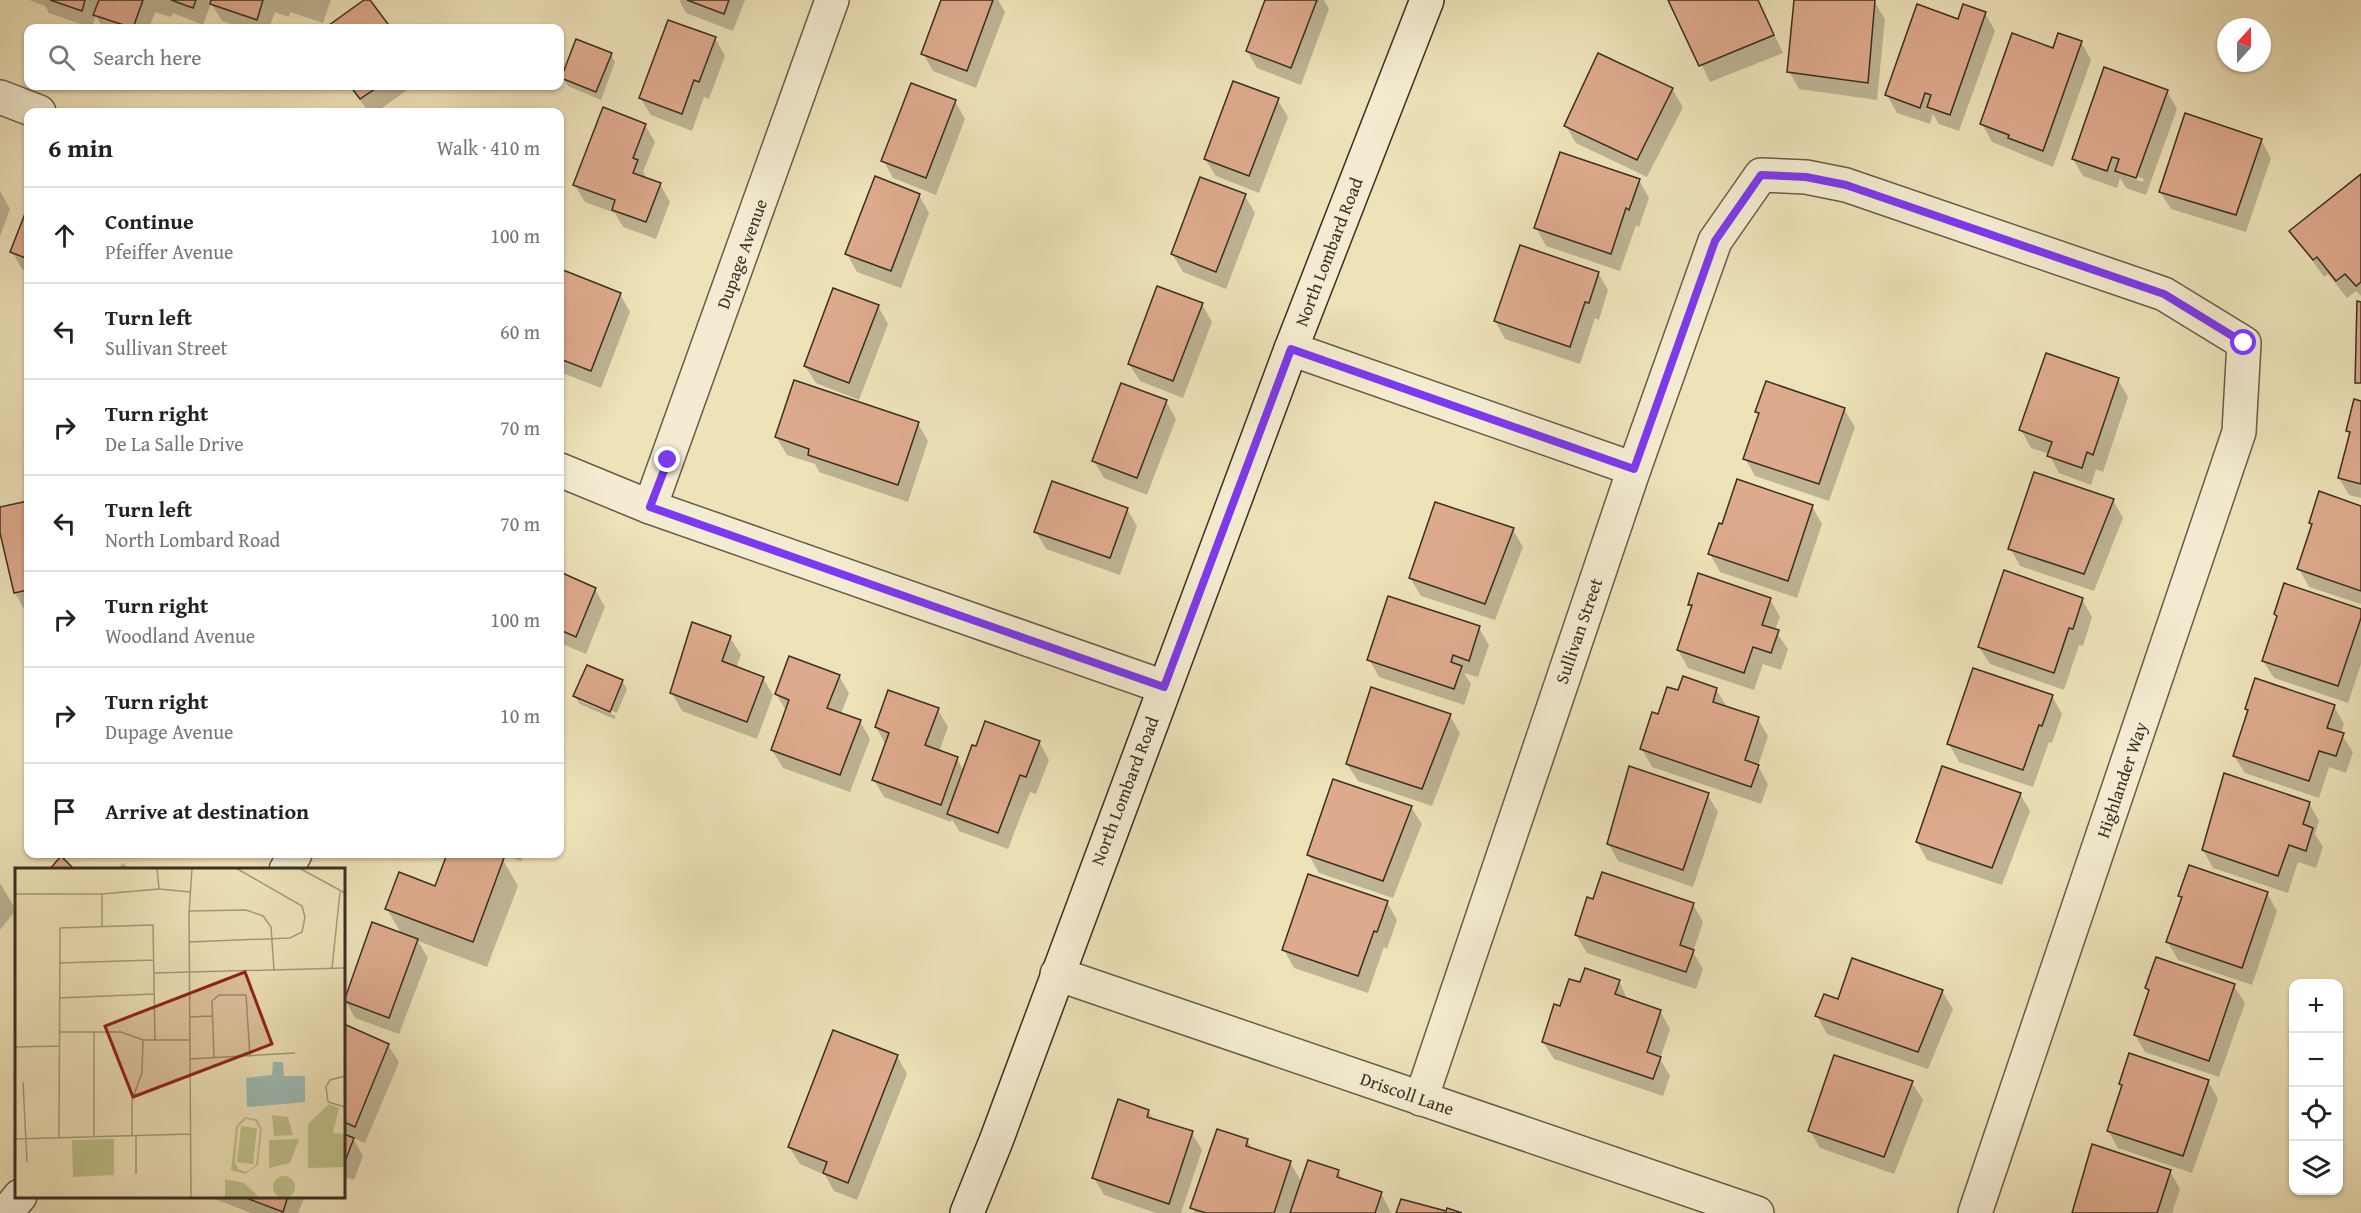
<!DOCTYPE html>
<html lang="en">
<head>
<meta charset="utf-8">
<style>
  :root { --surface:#fff; --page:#f2f2f2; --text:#222; --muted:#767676; --line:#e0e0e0 }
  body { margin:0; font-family:"Gentium Book Plus",serif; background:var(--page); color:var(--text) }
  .controls { position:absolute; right:18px; bottom:18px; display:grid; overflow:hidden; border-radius:12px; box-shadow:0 2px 4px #0004 }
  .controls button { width:54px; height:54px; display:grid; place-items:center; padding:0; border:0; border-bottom:2px solid var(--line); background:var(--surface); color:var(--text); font:30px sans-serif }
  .compass { position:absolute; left:2217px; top:18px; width:54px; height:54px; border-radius:50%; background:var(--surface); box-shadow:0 2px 4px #0004; rotate:21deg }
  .stop { position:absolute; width:18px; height:18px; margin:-14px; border:4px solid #7c3aed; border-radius:50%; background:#fff }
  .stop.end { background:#7c3aed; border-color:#fff; box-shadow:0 2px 6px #0008 }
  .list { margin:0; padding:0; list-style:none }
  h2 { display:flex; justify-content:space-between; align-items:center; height:78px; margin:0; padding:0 24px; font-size:26px }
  h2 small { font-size:20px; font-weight:400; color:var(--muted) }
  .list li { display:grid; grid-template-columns:39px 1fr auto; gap:18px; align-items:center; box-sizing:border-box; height:96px; padding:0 24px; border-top:2px solid var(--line) }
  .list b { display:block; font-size:22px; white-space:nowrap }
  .list p { margin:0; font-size:20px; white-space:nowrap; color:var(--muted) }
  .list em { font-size:20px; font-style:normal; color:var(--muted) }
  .icon { flex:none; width:33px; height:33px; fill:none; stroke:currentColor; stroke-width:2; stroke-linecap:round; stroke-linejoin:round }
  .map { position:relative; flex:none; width:2361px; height:1213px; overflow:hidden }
  .search { position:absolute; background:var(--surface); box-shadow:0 2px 4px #0004; left:24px; top:24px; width:540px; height:66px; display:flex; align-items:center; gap:15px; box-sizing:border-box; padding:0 21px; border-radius:12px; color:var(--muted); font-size:22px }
  .panel { position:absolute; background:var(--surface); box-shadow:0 2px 4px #0004; left:24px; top:108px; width:540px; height:750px; border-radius:12px }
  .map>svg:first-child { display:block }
</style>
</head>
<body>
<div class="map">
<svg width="2361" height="1213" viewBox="0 0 2361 1213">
  <rect width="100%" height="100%" fill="#eee2b9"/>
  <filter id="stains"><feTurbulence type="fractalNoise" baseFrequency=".00333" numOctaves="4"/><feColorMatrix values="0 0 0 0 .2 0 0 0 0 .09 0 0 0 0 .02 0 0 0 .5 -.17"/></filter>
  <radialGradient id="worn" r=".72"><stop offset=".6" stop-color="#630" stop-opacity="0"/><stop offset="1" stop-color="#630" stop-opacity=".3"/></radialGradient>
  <g fill="#0003" fill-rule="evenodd">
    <path d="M29 0H331L323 23 290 12 289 17 275 12 269 28H243L222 21 211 3 203 25 173 13 171 17 155 12 149 28H103L96 16 92 28 49 13 45 6Z"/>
    <path d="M367 0 389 28H328Z"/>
    <path d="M679 0H745L733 31 686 13Z"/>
    <path d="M943 0H998L1005 12 976 88 933 71 923 53Z"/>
    <path d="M1266 0H1324L1329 9 1301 85 1257 68 1247 51Z"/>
    <path d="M1670 0H1758L1783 53 1710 82Z"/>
    <path d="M1796 0 1874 1 1885 19 1877 100 1799 89 1789 71Z"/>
    <path d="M1985 13 1995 31 1959 131 1939 124 1933 114 1930 124 1897 113 1887 95 1959 20Z"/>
    <path d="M715 38 725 56 709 99 704 97 692 131 651 115 640 98Z"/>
    <path d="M2081 42 2091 60 2053 167 1992 142 1982 124 2054 49Z"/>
    <path d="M611 54 615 62 601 100 568 86 563 78Z"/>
    <path d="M1599 55 1672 89 1683 107 1647 177 1576 143 1566 126Z"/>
    <path d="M349 86H413L376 112H369Z"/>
    <path d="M2167 91 2177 109 2146 195 2126 188 2120 178 2117 188 2083 176 2073 159ZM2126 173 2144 179 2143 182 2126 176Z"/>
    <path d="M1277 99 1288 117 1259 193 1216 176 1205 159Z"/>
    <path d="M955 101 965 119 936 195 893 178 883 160Z"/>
    <path d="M645 125 655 142 643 172 648 180 660 184 670 202 656 239 623 227 615 213 585 202 575 185Z"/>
    <path d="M2261 140 2271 158 2246 232 2171 209 2160 192Z"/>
    <path d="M2361 176V296L2356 291 2347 298 2328 274 2324 277 2291 231Z"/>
    <path d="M1639 180 1649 198 1639 227 1636 225 1620 271 1546 246 1536 228Z"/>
    <path d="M0 191 10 209 0 236Z"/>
    <path d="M919 195 929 213 901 288 857 272 847 254Z"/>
    <path d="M1245 196 1255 213 1226 289 1183 272 1172 254Z"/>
    <path d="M28 210V272L22 269 12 252Z"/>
    <path d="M564 272 620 294 630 312 601 388 560 372V283Z"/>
    <path d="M1598 273 1608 290 1599 320 1595 318 1580 364 1505 339 1495 321Z"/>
    <path d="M1202 304 1212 322 1183 398 1140 381 1129 364Z"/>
    <path d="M878 306 888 324 859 400 816 383 805 366Z"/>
    <path d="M2118 380 2128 397 2103 472 2096 469 2091 485 2059 473 2049 454 2031 448 2021 430Z"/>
    <path d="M1166 401 1176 419 1147 495 1104 478 1094 461Z"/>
    <path d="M2361 403V498L2349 495 2339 478 2350 435 2348 431Z"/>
    <path d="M1844 409 1855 427 1829 501 1755 476 1745 458 1759 416 1757 412Z"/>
    <path d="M918 424 928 441 908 502 819 472 815 464 787 455 776 437Z"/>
    <path d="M2113 500 2123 518 2094 591 2020 566 2010 548Z"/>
    <path d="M28 502V616L15 593 0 526V508Z"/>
    <path d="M1812 506 1822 524 1797 598 1720 572 1710 554Z"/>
    <path d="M2361 507V604L2309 587 2299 569 2313 527 2310 523Z"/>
    <path d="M1127 509 1137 526 1120 575 1046 549 1036 532Z"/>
    <path d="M1513 530 1523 547 1495 620 1421 596 1410 578Z"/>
    <path d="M560 574 595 589 605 607 586 654 560 643Z"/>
    <path d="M1770 599 1780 617 1775 630 1788 649 1781 670 1763 664 1754 690 1688 668 1678 650 1692 608 1690 604Z"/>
    <path d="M2082 599 2092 617 2083 646 2079 645 2064 690 1990 664 1979 647Z"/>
    <path d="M2361 611V664L2348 703 2274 678 2263 661 2278 619 2275 614Z"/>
    <path d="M1479 628 1489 645 1478 677 1464 673 1471 684 1464 705 1379 677 1369 659Z"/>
    <path d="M730 637 741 655 736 668 763 678 773 695 757 739 682 711 672 693Z"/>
    <path d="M839 676 849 693 841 714 860 721 870 739 850 792 783 768 772 750 787 712 776 694Z"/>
    <path d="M622 681 627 689 617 713 580 697V701L616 716 614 719 580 704 575 696Z"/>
    <path d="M1716 689 1727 707 1758 719 1768 736 1758 766 1768 784 1761 804 1652 767 1642 749 1659 716 1679 692Z"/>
    <path d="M2052 696 2062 714 2052 743 2049 742 2033 787 1959 762 1949 744Z"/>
    <path d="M2334 706 2344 724 2341 734 2353 752 2346 773 2329 767 2319 798 2245 773 2234 756 2249 714 2246 709Z"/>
    <path d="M938 710 948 727 939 752 957 759 964 771 1039 742 1049 760 1036 794 1030 792 1008 849 959 831 952 819 951 822 884 797 874 780 886 745 876 727Z"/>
    <path d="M1450 716 1460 733 1432 806 1358 781 1347 764Z"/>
    <path d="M1707 794 1718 812 1693 887 1618 861 1608 843Z"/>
    <path d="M2020 794 2030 811 2002 885 1927 860 1917 842Z"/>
    <path d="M2309 803 2319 821 2315 834 2323 847 2316 868 2298 862 2288 893 2213 868 2203 850Z"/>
    <path d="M1411 807 1422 824 1393 898 1319 873 1309 855Z"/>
    <path d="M449 854H487L503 860 518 886 487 967 418 941 428 958 399 1034 355 1018 345 1000 402 935 387 909 436 888Z"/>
    <path d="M502 854H524L521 861Z"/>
    <path d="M123 863 130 870H117Z"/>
    <path d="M0 883 16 910 0 930Z"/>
    <path d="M2267 893 2277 911 2252 985 2178 960 2168 942 2182 900 2180 896Z"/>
    <path d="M1387 902 1397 920 1387 949 1384 947 1368 993 1294 968 1284 950Z"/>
    <path d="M1693 904 1703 922 1693 952 1703 969 1696 989 1587 953 1576 935Z"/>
    <path d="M1619 981 1628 1001 1660 1011 1670 1029 1660 1059 1670 1076 1663 1096 1554 1059 1543 1042 1561 1008 1581 984Z"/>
    <path d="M2234 986 2245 1003 2219 1077 2145 1052 2135 1035 2150 993 2147 988Z"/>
    <path d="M1942 991 1953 1009 1928 1069 1827 1034 1817 1016 1839 1001Z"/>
    <path d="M344 1026 388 1045 399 1062 365 1143 353 1138 363 1156 354 1180 344 1177Z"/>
    <path d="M897 1056 907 1074 857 1200 834 1191 825 1175 800 1164 789 1147Z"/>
    <path d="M2208 1081 2218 1099 2192 1173 2118 1148 2108 1130 2123 1088 2121 1084Z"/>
    <path d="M1912 1083 1923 1100 1894 1174 1820 1148 1810 1131Z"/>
    <path d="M1148 1111 1154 1120 1192 1133 1202 1150 1181 1213H1156L1104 1195 1094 1178Z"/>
    <path d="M1247 1140 1253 1150 1290 1162 1302 1183 1338 1172 1343 1181 1381 1193 1391 1213H1195L1192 1207Z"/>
    <path d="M2093 1145 2170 1171 2180 1189 2172 1213H2073Z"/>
    <path d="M207 1196H305L298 1213H251Z"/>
  </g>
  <g fill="#deaa8d" stroke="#3a2f21" stroke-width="1.5">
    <path d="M50 0H85L82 11Z"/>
    <path d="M99 0H143L133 28 93 15Z"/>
    <path d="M171 0H196L193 8Z"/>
    <path d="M211 0H263L257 20 210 4Z"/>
    <path d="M364 0H370L391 28H325Z"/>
    <path d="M687 0H729L724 14Z"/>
    <path d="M941 0H993L967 71 921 54Z"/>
    <path d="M1265 0H1317L1291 68 1246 51Z"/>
    <path d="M1668 0H1758L1774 35 1699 66Z"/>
    <path d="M1794 0H1875L1868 83 1787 72Z"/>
    <path d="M1917 4 1958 19 1963 4 1986 12 1950 115 1927 107 1931 95 1925 93 1920 108 1885 95Z"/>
    <path d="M668 20 716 37 699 82 694 80 682 114 639 98Z"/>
    <path d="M2012 33 2053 48 2058 33 2082 41 2043 151 2008 138 2009 135 1980 124Z"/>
    <path d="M576 39 612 53 596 92 561 78Z"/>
    <path d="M1598 53 1673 88 1637 160 1564 126Z"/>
    <path d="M2104 67 2168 90 2136 178 2115 171 2119 159 2112 157 2107 171 2072 159Z"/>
    <path d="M1233 81 1279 98 1249 176 1204 159Z"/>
    <path d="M911 83 956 100 926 178 881 161Z"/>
    <path d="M350 86H379L360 99Z"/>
    <path d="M603 107 646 124 633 158 638 160 633 173 661 183 646 222 612 210 615 200 573 185Z"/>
    <path d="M2185 113 2262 139 2236 215 2159 192Z"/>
    <path d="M1560 152 1640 179 1629 210 1626 208 1611 254 1534 228Z"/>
    <path d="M2361 174V282L2356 286 2345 274 2336 281 2317 257 2313 260 2289 231Z"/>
    <path d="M875 176 920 194 891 271 845 254Z"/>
    <path d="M1200 177 1246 194 1216 272 1171 254Z"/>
    <path d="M28 206V259L10 252Z"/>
    <path d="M1520 245 1599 272 1589 303 1585 302 1570 347 1494 321Z"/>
    <path d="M563 270 621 293 591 371 560 359V279Z"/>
    <path d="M1157 286 1203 303 1173 381 1128 364Z"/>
    <path d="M833 288 879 305 849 383 804 366Z"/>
    <path d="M2357 301 2361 302V383H2355Z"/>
    <path d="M2046 353 2119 378 2093 455 2087 452 2082 468 2047 456 2052 442 2019 430Z"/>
    <path d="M794 380 919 422 898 485 808 455 809 449 775 437Z"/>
    <path d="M1766 381 1845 408 1819 484 1743 459 1759 413 1755 412Z"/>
    <path d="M1121 383 1167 400 1137 478 1092 461Z"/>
    <path d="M2354 399 2361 401V484L2338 478 2350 432 2346 431Z"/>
    <path d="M2034 472 2114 499 2084 574 2008 549Z"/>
    <path d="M1737 479 1813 505 1788 581 1708 554 1719 523 1722 524Z"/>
    <path d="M1052 481 1128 508 1110 558 1034 532Z"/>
    <path d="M2319 491 2361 506V591L2297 569 2312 524 2309 523Z"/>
    <path d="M28 501V590L14 593 0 533V507Z"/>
    <path d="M1435 502 1514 528 1485 604 1409 578Z"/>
    <path d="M2004 570 2083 598 2073 629 2069 628 2054 673 1978 647Z"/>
    <path d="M560 572 596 588 576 637 560 630Z"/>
    <path d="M1698 573 1771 598 1762 625 1779 630 1771 653 1753 647 1744 673 1677 650 1692 605H1688Z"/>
    <path d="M2284 583 2361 609V618L2338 686 2262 661 2277 616 2274 614Z"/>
    <path d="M1388 596 1480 626 1469 661 1453 655 1451 662 1462 666 1454 689 1367 660Z"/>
    <path d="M692 622 731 636 722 661 764 677 747 722 670 693Z"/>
    <path d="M789 656 840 675 827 708 861 720 840 775 771 750 789 700 775 694Z"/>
    <path d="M587 665 623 680 610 712 573 696Z"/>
    <path d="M1973 668 2053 695 2042 726 2039 725 2023 770 1947 744Z"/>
    <path d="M1683 676 1717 688 1713 702 1759 717 1745 760 1759 765 1751 787 1640 749 1652 712 1658 714 1667 687 1678 690Z"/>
    <path d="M2255 678 2335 705 2327 728 2344 733 2336 756 2319 751 2309 781 2233 756 2248 710 2245 709Z"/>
    <path d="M1371 687 1451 714 1422 789 1346 764Z"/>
    <path d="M888 690 939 708 925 745 958 757 941 805 872 780 889 733 875 727Z"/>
    <path d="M985 721 1040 741 1026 777 1020 775 998 833 947 814 972 745 976 746Z"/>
    <path d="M1629 766 1709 793 1683 870 1607 844Z"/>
    <path d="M1942 766 2021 793 1992 868 1916 842Z"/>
    <path d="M2224 773 2310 802 2303 824 2313 828 2306 851 2289 845 2278 876 2202 850Z"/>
    <path d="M1333 779 1412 806 1383 881 1307 855Z"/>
    <path d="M447 854H491L504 858 473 942 385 909 399 872 435 886Z"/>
    <path d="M61 856 75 870H49Z"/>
    <path d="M2189 865 2268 892 2242 968 2166 942 2182 897 2178 896Z"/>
    <path d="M1602 872 1694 903 1680 945 1694 950 1686 972 1575 935 1587 897 1593 899Z"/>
    <path d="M1308 874 1388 901 1377 932 1374 931 1358 976 1282 950Z"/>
    <path d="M372 922 418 939 389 1018 344 1001Z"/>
    <path d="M2156 957 2235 984 2209 1061 2134 1035 2149 990 2145 988Z"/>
    <path d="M1852 958 1943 990 1918 1052 1815 1016 1824 994 1838 999Z"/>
    <path d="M1585 968 1620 980 1615 994 1661 1010 1647 1052 1661 1057 1653 1079 1542 1042 1554 1004 1560 1006 1569 979 1580 982Z"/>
    <path d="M344 1024 389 1044 355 1127 344 1122Z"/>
    <path d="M833 1030 898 1055 848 1183 823 1173 827 1162 788 1147Z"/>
    <path d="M2129 1053 2209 1080 2183 1156 2107 1131 2122 1085 2119 1084Z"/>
    <path d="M1834 1055 1913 1081 1884 1157 1808 1131Z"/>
    <path d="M1118 1099 1149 1110 1147 1117 1193 1131 1169 1204 1092 1178Z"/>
    <path d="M1217 1129 1248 1139 1246 1146 1291 1161 1274 1213H1206L1190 1208Z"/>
    <path d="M344 1134 354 1138 344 1164Z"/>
    <path d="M2092 1144 2171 1170 2157 1213H2072Z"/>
    <path d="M1308 1160 1339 1170 1337 1177 1382 1192 1375 1213H1290Z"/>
    <path d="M241 1196H288L283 1212Z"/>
    <path d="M1401 1199 1446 1211 1447 1208 1462 1213H1396Z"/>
  </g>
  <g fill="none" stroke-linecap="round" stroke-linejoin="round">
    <defs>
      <g id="street">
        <path d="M0 97 39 112"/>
        <path d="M1291 349 1634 469"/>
        <path d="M560 470 650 507 1164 687"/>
        <path d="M650 507 832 0"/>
        <path d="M286 870 295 854"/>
        <path d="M1057 974 1757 1213"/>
        <path d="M1421 1099 1634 469 1715 241 1761 175 1806 177 1846 185 2164 294 2244 343 2239 432 1975 1213"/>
        <path d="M6 1213 20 1196"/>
      </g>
      <path id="secondary" d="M967 1213 996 1141 1291 349 1427 0"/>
    </defs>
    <use href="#street" stroke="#675c47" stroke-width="36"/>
    <use href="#secondary" stroke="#3a2f21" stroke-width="36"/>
    <use href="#street" stroke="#f4ecd2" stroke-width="33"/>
    <use href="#secondary" stroke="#f4ecd2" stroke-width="33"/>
  </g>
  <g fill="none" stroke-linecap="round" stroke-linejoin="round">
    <path stroke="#7c3aed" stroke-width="8" d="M668 460 650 507 1164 687 1291 349 1634 469 1715 241 1761 175 1806 177 1846 185 2164 294 2244 343"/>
  </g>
  <g text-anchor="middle" stroke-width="5" stroke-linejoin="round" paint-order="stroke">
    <g font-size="18" fill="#3a2f21" stroke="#f4ecd2">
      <text transform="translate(1329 252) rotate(-69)" y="6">North Lombard Road</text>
      <text transform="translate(742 254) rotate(-70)" y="6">Dupage Avenue</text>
      <text transform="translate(1579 631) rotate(-71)" y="6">Sullivan Street</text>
      <text transform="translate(2122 780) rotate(-71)" y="6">Highlander Way</text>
      <text transform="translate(1125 791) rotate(-69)" y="6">North Lombard Road</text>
      <text transform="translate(1407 1094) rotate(19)" y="6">Driscoll Lane</text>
    </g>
  </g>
  <g transform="translate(15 868)">
    <rect width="330" height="330" fill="#eee2b9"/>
    <path d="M314 236 324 240 318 265 330 266V299L293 300V256ZM257 247 273 249 278 267 259 268ZM230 249 242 251 247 261 243 297 230 306 216 302 221 258ZM231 251 240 253 245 261 241 297 231 304 223 301 220 294 223 259ZM226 258 242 260 238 296 222 294ZM99 271V307L58 309 57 272ZM284 271 275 295 254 300V272ZM258 319a11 11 0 1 1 22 0a11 11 0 1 1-22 0ZM210 311 229 315 245 330H210Z" fill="#bfc18a" fill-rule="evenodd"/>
    <path d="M258 194H268L269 208H290V234L232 239 231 210 257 207Z" fill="#9cbcb7"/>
    <path fill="none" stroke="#a69a7c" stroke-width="1.5" d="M142 0 144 21M284 0 330 25M0 26H87L144 21 175 24M87 26V58M174 43 231 42 248 48 256 59 259 102M174 74 275 70 287 64 290 49 287 38 221 0M44 95 139 92M317 100 325 24M139 105 330 100M44 130 139 126M174 149 197 148M44 164H106L128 172H175M79 164V269M0 179 44 178M199 190 197 133 204 127H231L235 189M175 191 280 185M330 208 315 212 311 219 313 234 330 239M8 214 12 294M117 267V233L127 204 128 172M121 268V306M44 270 45 60 138 57 140 173M0 271 175 266M176 330 174 46 177 0"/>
    <path fill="#8f2418" fill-opacity="0.15" stroke="#8f2418" stroke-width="3" d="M230 104 257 176 118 229 90 158Z"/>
    <rect width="330" height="330" fill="none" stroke="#3a2f21" stroke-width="3"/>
  </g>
  <rect width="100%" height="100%" filter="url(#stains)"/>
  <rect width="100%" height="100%" fill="url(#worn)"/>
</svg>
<div class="controls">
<button>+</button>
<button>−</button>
<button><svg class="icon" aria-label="locate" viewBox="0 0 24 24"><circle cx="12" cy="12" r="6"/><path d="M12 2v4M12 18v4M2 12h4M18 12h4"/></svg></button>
<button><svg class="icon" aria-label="layers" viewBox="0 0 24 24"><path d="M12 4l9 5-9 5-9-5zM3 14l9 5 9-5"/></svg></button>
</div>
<svg class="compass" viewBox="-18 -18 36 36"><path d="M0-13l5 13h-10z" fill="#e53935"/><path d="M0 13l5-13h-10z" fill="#767676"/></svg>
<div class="stop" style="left:2244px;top:343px"></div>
<div class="stop end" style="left:668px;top:460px"></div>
<div class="search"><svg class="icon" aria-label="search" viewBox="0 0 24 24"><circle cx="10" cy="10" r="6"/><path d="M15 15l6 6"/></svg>Search here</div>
<section class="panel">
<h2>6 min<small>Walk · 410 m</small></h2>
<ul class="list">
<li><svg class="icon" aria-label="ahead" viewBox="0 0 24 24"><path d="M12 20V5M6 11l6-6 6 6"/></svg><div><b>Continue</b><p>Pfeiffer Avenue</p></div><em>100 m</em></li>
<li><svg class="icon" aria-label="left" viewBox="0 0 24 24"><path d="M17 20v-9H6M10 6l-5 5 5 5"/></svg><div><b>Turn left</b><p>Sullivan Street</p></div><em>60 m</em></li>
<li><svg class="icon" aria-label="right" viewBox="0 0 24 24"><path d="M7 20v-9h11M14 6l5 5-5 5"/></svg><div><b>Turn right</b><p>De La Salle Drive</p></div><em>70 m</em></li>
<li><svg class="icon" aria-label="left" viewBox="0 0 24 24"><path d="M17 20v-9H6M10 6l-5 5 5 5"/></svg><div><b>Turn left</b><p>North Lombard Road</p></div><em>70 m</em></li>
<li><svg class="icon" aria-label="right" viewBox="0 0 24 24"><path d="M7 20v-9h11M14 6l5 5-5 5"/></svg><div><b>Turn right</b><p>Woodland Avenue</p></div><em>100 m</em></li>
<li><svg class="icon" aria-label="right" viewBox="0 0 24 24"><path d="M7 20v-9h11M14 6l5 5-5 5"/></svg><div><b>Turn right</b><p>Dupage Avenue</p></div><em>10 m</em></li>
<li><svg class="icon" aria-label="arrive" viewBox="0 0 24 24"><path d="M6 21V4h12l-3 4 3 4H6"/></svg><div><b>Arrive at destination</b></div></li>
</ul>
</section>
</div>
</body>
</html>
